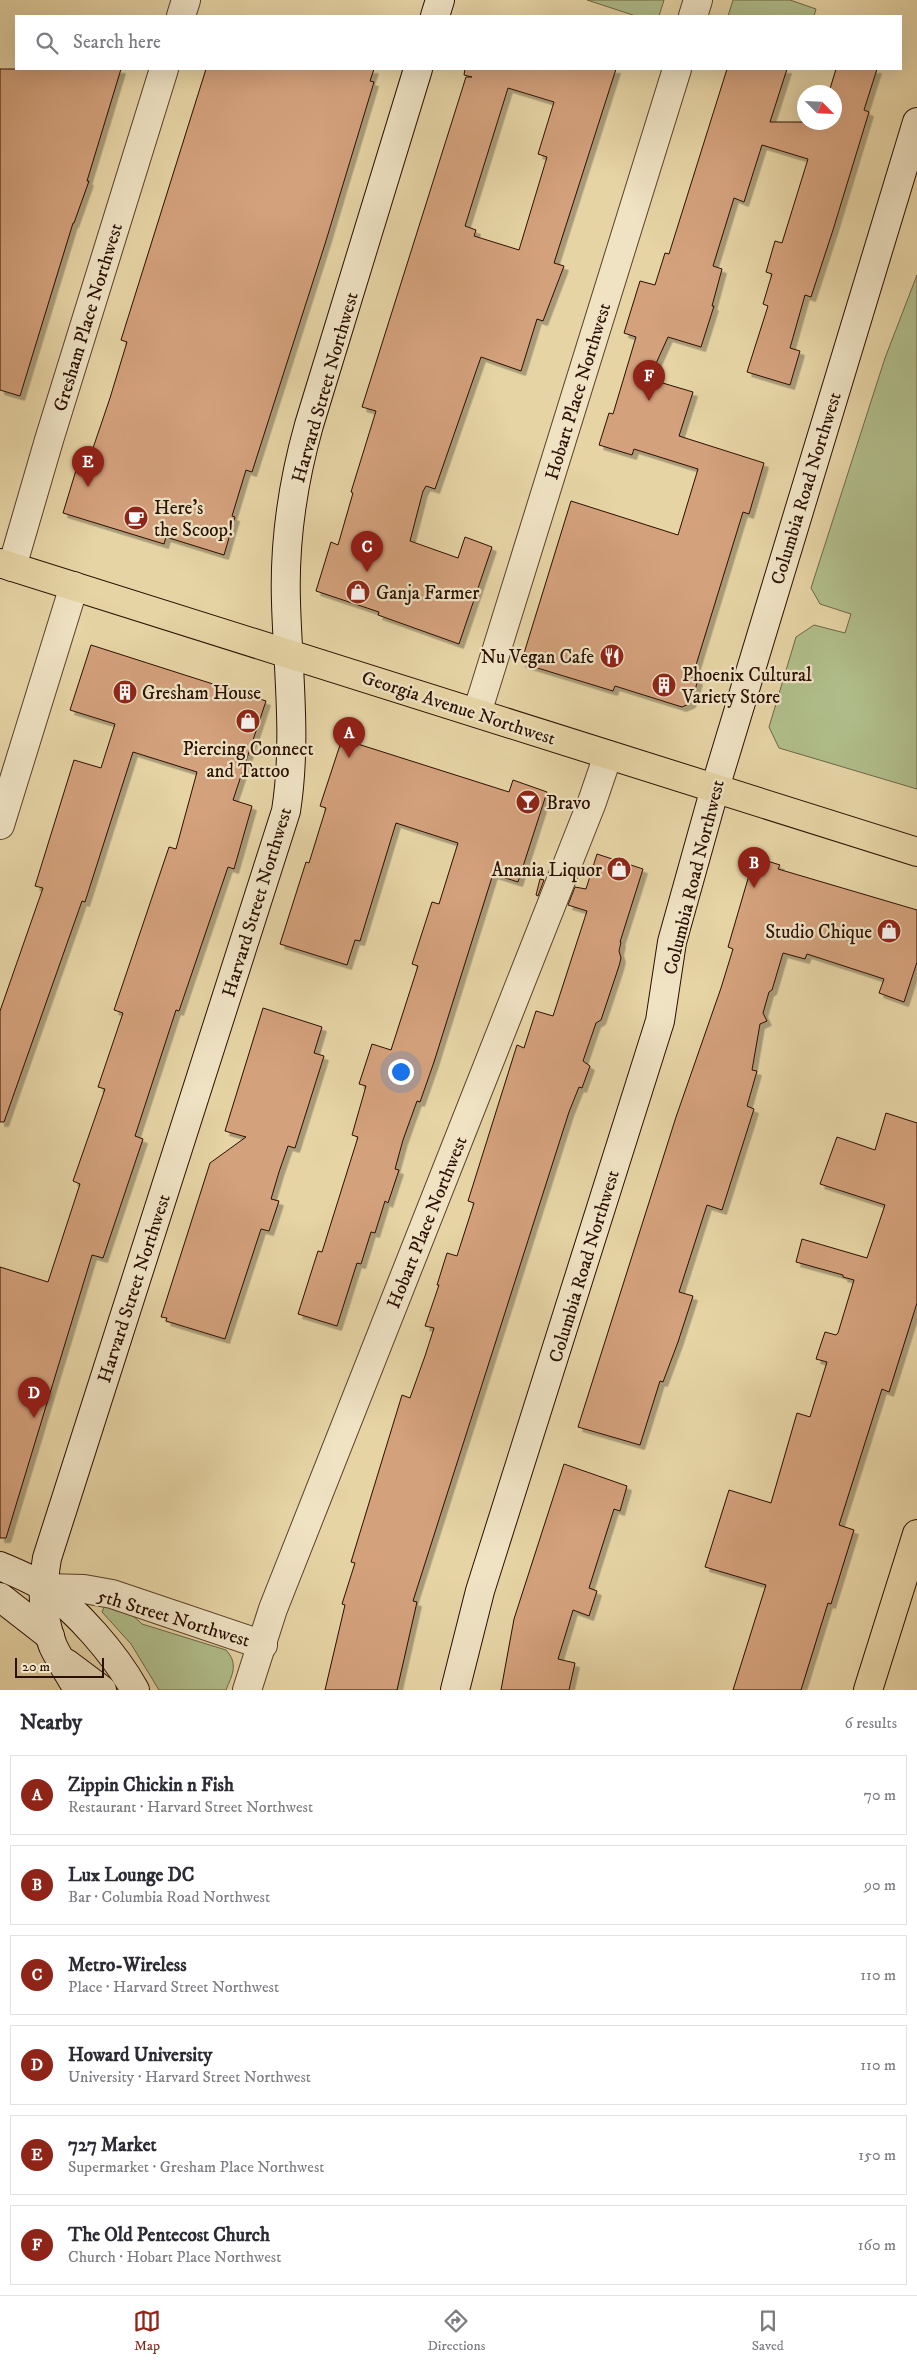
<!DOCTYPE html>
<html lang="en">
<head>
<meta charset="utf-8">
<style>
  :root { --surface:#fff; --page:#f2f2f3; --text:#2b2b33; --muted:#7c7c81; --line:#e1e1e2; --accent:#8f2418 }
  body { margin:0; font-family:"IM FELL DW Pica",serif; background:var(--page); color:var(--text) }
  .compass { position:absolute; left:797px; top:85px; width:45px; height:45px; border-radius:50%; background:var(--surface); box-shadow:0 5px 20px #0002; rotate:114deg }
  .scale { position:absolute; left:15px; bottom:12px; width:89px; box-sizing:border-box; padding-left:5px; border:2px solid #2b0f00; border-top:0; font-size:14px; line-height:18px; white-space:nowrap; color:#2b0f00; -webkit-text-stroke:4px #efe3c4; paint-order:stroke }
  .you { position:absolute; left:400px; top:1071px; width:18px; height:18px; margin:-12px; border:4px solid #fff; border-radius:50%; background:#1a73e8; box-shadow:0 0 0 8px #1a73e833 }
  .badge { display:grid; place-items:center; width:32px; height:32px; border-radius:50%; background:var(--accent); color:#fff; font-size:16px; font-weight:700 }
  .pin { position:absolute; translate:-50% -41px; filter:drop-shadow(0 1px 2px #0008) }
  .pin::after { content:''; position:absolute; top:26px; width:18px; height:15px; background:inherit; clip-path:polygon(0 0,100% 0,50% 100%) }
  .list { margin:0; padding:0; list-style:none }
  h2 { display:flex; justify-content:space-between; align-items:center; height:65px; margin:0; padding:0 20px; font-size:21px }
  h2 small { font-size:16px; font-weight:400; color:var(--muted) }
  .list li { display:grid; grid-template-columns:32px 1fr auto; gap:15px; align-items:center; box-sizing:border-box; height:80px; margin:0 10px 10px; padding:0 10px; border:1px solid var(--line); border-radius:0px }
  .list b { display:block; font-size:19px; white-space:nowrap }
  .list p { margin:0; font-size:16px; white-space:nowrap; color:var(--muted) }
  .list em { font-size:16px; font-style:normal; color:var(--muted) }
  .icon { flex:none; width:28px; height:28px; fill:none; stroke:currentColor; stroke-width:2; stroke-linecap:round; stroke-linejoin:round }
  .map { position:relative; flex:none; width:917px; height:1690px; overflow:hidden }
  .search { position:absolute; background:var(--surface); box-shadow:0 5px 20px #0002; left:15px; right:15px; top:15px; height:55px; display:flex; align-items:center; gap:12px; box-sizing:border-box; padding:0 18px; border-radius:0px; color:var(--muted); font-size:19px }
  .sheet { height:605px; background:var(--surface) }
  nav { display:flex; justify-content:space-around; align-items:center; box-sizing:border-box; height:70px; border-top:1px solid var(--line); background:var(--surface); font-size:14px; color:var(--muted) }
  nav a { display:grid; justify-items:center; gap:2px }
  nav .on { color:var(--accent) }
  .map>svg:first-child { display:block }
</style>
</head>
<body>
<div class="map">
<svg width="917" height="1690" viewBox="0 0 917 1690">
  <defs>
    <filter id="shadow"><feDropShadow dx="4.5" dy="4.5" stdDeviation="0" flood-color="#0004"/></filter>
  </defs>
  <rect width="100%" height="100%" fill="#e6d4a5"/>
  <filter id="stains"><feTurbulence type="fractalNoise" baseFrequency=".004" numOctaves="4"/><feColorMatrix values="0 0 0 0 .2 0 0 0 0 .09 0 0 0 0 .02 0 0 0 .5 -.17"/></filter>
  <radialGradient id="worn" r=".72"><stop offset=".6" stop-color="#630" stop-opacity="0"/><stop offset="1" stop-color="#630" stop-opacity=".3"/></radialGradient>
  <g fill="#b0be8b" stroke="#6e6646">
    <path d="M587 0H664L659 16H636Z"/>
    <path d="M733 0H790L816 9 814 16H728Z"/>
    <path d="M917 275V789L779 748 769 727 796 637 814 625 845 633 851 614 820 604 811 588 885 358Z"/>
    <path d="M105 1605 131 1614 142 1624 226 1650C239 1664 232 1675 226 1690H159L131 1644 102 1612Z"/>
  </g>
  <g fill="#d3a17c" stroke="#2b0f00" fill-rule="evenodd" filter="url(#shadow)">
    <path d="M0 69H121L87 181H89L74 223H73L20 396 0 390Z"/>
    <path d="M206 69H374L370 81 374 82 325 244 252 472 246 470 232 516 235 517 224 555 166 537 164 544 63 513 77 467 81 468 85 452 91 454 110 398 127 342 121 340Z"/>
    <path d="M465 69H616L554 263 564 266 543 321 537 319 521 371 481 357 435 489 426 486 423 491 410 541 458 558 465 537 492 547 459 644 378 615 379 612 316 591 331 542 338 545 353 493 351 492 376 411 362 407 466 77H472L464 75ZM508 88 554 102 538 154 547 157 519 250 474 236 476 230 465 226Z"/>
    <path d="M727 69H787L770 122H834V92H829L836 69H877L864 110 869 112 833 230 811 297 805 295 790 348 800 351 790 385 747 372 768 306 763 304 772 274 766 272 775 241 782 243 808 159 762 145 744 202 734 198 713 266 722 269 712 306H714L701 347 668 337 649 379 693 392 679 436 764 463 749 514 743 512 700 652 692 678 698 680 691 703 682 707 615 686 613 691 521 663 571 501 678 535 698 469 634 449 632 455 599 445 609 413 613 414 636 337 624 333 640 281 655 285 665 253 669 254Z"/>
    <path d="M91 645 266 701 233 800 252 806 234 869 228 867 179 1011 176 1010 135 1136 143 1139 103 1258 92 1255 6 1538H0V1267L48 1282 80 1184 73 1181 105 1089 98 1087 123 1013 114 1010 169 847 176 849 197 772 133 752 85 902 82 901 4 1122H0V1011L43 888 35 886 74 760 101 768 115 724 70 710Z"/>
    <path d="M342 739 509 792 513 780 547 792 518 882 493 874 434 1062 420 1102 417 1101 403 1140 395 1169 399 1170 388 1203 385 1201 375 1233 371 1232 361 1264 357 1263 337 1326 298 1314 318 1251 322 1252 358 1137 352 1135 366 1086 359 1084 372 1044 391 1050 418 966 412 964 432 902 439 904 458 843 396 823 360 941 355 940 347 965 280 944 306 862 309 863 326 808 320 806Z"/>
    <path d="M597 854 643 869 620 942H621L619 951 621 958 619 966 601 1020 596 1023 583 1061 590 1066 582 1088 579 1087 569 1112 413 1601 417 1602 397 1690H325L345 1605 342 1604 355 1563 351 1562 402 1395 410 1398 425 1356 434 1328 425 1326 439 1285H437L447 1253 457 1256 474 1203 468 1201 517 1045 524 1048 536 1011 553 1016 587 911 568 905 575 887 586 889Z"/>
    <path d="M761 859 780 865 778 869 917 910V962L904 1002 879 993 884 979 807 954 805 959 783 953 772 990 769 992 763 1013 767 1021 760 1024 752 1070 757 1071 747 1106 754 1109 722 1210 707 1205 679 1292 693 1296 678 1342 663 1382 660 1381 640 1445 578 1427 676 1117 721 988 733 949 728 947 752 865Z"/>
    <path d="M540 879 544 880 538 896 536 895Z"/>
    <path d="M263 1008 322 1027 314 1053 324 1056 295 1148 288 1146 279 1172 271 1199 279 1201 269 1231 261 1229 225 1339 166 1321 167 1318 161 1317 210 1163 246 1137 225 1131Z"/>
    <path d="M886 1113 917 1123V1303L889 1392 882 1389 839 1525 854 1530 831 1604 828 1603 801 1690H733L766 1585 705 1567 729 1490 771 1503 797 1413 810 1417 827 1362 816 1359 825 1332 836 1335 838 1333 854 1280 843 1277V1275L796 1262 802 1239 867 1258 885 1205 820 1184 837 1137 875 1150Z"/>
    <path d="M564 1464 627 1486 620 1511 614 1509 589 1588 597 1591 589 1616 573 1610 558 1659 575 1663 569 1690H501L514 1619Z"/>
  </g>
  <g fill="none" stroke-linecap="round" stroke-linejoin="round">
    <defs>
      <g id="street">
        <path d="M181 16 186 0"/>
        <path d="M693 16 698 0"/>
        <path d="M12 567 49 440 164 69"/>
        <path d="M477 713 677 69"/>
        <path d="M0 825 74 586"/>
        <path d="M44 1588 84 1589 112 1594 263 1645"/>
        <path d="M247 1690 273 1609 592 802 608 755"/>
      </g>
      <g id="secondary">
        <path d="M435 16 440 0"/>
        <path d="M0 1566C14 1572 29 1578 42 1586 76 1609 115 1654 135 1690"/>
        <path d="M0 1597 50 1636"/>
        <path d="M66 1663 102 1690"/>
        <path d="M78 1690C70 1675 60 1661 53 1646 42 1619 42 1587 47 1558L286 811C297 741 288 673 286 602 284 542 293 482 309 425L418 69"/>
        <path d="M455 1690 480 1591 660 1021 672 942 715 788 917 122"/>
      </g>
      <path id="primary" d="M868 1690 917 1534"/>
      <path id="highway" d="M0 563 917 852"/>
    </defs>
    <use href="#street" stroke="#5a4029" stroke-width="30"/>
    <use href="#secondary" stroke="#2b0f00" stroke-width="30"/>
    <use href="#primary" stroke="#2b0f00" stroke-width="30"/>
    <use href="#highway" stroke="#2b0f00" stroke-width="30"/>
    <use href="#street" stroke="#efe3c4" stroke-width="28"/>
    <use href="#secondary" stroke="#efe3c4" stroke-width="28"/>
    <use href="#primary" stroke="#e6d4a5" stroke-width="28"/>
    <use href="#highway" stroke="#e6d4a5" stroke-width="28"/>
  </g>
  <defs>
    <symbol id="cafe-disc" viewBox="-11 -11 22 22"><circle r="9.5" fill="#8f2418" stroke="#efe3c4"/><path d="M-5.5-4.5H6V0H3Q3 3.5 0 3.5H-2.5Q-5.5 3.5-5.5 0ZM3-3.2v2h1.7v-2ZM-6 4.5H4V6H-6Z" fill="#fff"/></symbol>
    <symbol id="shop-disc" viewBox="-11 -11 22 22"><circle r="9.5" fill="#8f2418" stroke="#efe3c4"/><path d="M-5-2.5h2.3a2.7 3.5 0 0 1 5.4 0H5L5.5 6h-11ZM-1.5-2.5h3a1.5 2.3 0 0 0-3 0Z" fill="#fff"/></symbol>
    <symbol id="restaurant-disc" viewBox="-11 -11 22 22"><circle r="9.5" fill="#8f2418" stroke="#efe3c4"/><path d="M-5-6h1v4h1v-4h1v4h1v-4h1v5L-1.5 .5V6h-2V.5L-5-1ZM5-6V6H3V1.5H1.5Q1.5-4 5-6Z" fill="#fff"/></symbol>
    <symbol id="building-disc" viewBox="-11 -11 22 22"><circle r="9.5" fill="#8f2418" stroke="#efe3c4"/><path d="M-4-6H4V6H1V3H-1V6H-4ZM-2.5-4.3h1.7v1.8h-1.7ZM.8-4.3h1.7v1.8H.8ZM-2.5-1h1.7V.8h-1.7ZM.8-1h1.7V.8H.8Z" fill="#fff"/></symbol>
    <symbol id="bar-disc" viewBox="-11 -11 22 22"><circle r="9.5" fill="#8f2418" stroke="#efe3c4"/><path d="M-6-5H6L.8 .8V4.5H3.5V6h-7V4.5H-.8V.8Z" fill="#fff"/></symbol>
  </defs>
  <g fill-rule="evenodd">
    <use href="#cafe-disc" x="122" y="504" width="28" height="28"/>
    <use href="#shop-disc" x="344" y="578" width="28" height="28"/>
    <use href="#restaurant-disc" x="598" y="642" width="28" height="28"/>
    <use href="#building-disc" x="650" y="671" width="28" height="28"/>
    <use href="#building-disc" x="111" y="678" width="28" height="28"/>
    <use href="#shop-disc" x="234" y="707" width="28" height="28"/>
    <use href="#bar-disc" x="514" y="788" width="28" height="28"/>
    <use href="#shop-disc" x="605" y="855" width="28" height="28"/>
    <use href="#shop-disc" x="875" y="917" width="28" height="28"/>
  </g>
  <g text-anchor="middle" stroke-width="4.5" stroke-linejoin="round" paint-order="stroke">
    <g font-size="19" fill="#2b0f00" stroke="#efe3c4">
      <text transform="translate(87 317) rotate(-73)" y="7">Gresham Place Northwest</text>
      <text transform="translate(324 387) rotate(-74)" y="7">Harvard Street Northwest</text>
      <text transform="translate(577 391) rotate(-73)" y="7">Hobart Place Northwest</text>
      <text transform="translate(805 488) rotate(-73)" y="7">Columbia Road Northwest</text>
      <text transform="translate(459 707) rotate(18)" y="7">Georgia Avenue Northwest</text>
      <text transform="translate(693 877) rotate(-76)" y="7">Columbia Road Northwest</text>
      <text transform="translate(256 902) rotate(-73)" y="7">Harvard Street Northwest</text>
      <text transform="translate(426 1222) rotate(-68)" y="7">Hobart Place Northwest</text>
      <text transform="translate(583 1266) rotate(-73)" y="7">Columbia Road Northwest</text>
      <text transform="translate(133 1288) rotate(-72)" y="7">Harvard Street Northwest</text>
      <text transform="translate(174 1617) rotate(17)" y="7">5th Street Northwest</text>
    </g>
    <g font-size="19" fill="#2b0f00" stroke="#efe3c4" text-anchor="start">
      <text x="154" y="514">Here's<tspan x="154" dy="22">the Scoop!</tspan></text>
      <text x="376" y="599">Ganja Farmer</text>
      <text x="594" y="663" text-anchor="end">Nu Vegan Cafe</text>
      <text x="682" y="681">Phoenix Cultural<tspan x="682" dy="22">Variety Store</tspan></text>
      <text x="142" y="699">Gresham House</text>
      <text x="248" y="755" text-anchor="middle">Piercing Connect<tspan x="248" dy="22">and Tattoo</tspan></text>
      <text x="546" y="809">Bravo</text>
      <text x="602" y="876" text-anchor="end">Anania Liquor</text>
      <text x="872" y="938" text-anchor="end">Studio Chique</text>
    </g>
  </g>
  <rect width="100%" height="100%" filter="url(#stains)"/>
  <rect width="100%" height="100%" fill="url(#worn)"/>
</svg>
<svg class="compass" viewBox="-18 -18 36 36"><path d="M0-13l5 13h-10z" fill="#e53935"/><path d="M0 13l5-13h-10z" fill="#7c7c81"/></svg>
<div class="scale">20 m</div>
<div class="you"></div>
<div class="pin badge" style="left:349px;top:758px">A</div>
<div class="pin badge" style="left:754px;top:888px">B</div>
<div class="pin badge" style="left:367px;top:572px">C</div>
<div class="pin badge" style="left:34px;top:1418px">D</div>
<div class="pin badge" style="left:88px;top:487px">E</div>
<div class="pin badge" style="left:649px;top:401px">F</div>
<div class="search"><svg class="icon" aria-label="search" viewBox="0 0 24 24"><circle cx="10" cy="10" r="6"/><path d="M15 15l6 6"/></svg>Search here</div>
</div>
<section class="sheet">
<h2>Nearby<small>6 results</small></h2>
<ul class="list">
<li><span class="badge">A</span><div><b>Zippin Chickin n Fish</b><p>Restaurant · Harvard Street Northwest</p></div><em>70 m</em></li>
<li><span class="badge">B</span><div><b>Lux Lounge DC</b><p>Bar · Columbia Road Northwest</p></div><em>90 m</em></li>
<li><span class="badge">C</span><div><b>Metro-Wireless</b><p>Place · Harvard Street Northwest</p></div><em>110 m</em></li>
<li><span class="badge">D</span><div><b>Howard University</b><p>University · Harvard Street Northwest</p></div><em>110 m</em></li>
<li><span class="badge">E</span><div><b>727 Market</b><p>Supermarket · Gresham Place Northwest</p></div><em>150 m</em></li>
<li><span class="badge">F</span><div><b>The Old Pentecost Church</b><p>Church · Hobart Place Northwest</p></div><em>160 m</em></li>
</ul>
</section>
<nav>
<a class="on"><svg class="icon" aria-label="map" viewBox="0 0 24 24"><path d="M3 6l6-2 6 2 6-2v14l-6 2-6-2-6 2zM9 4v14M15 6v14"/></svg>Map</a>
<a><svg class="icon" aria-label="directions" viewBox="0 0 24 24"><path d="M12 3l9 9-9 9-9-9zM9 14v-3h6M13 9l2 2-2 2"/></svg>Directions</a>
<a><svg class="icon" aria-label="saved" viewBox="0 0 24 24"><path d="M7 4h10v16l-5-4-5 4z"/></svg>Saved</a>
</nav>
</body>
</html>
